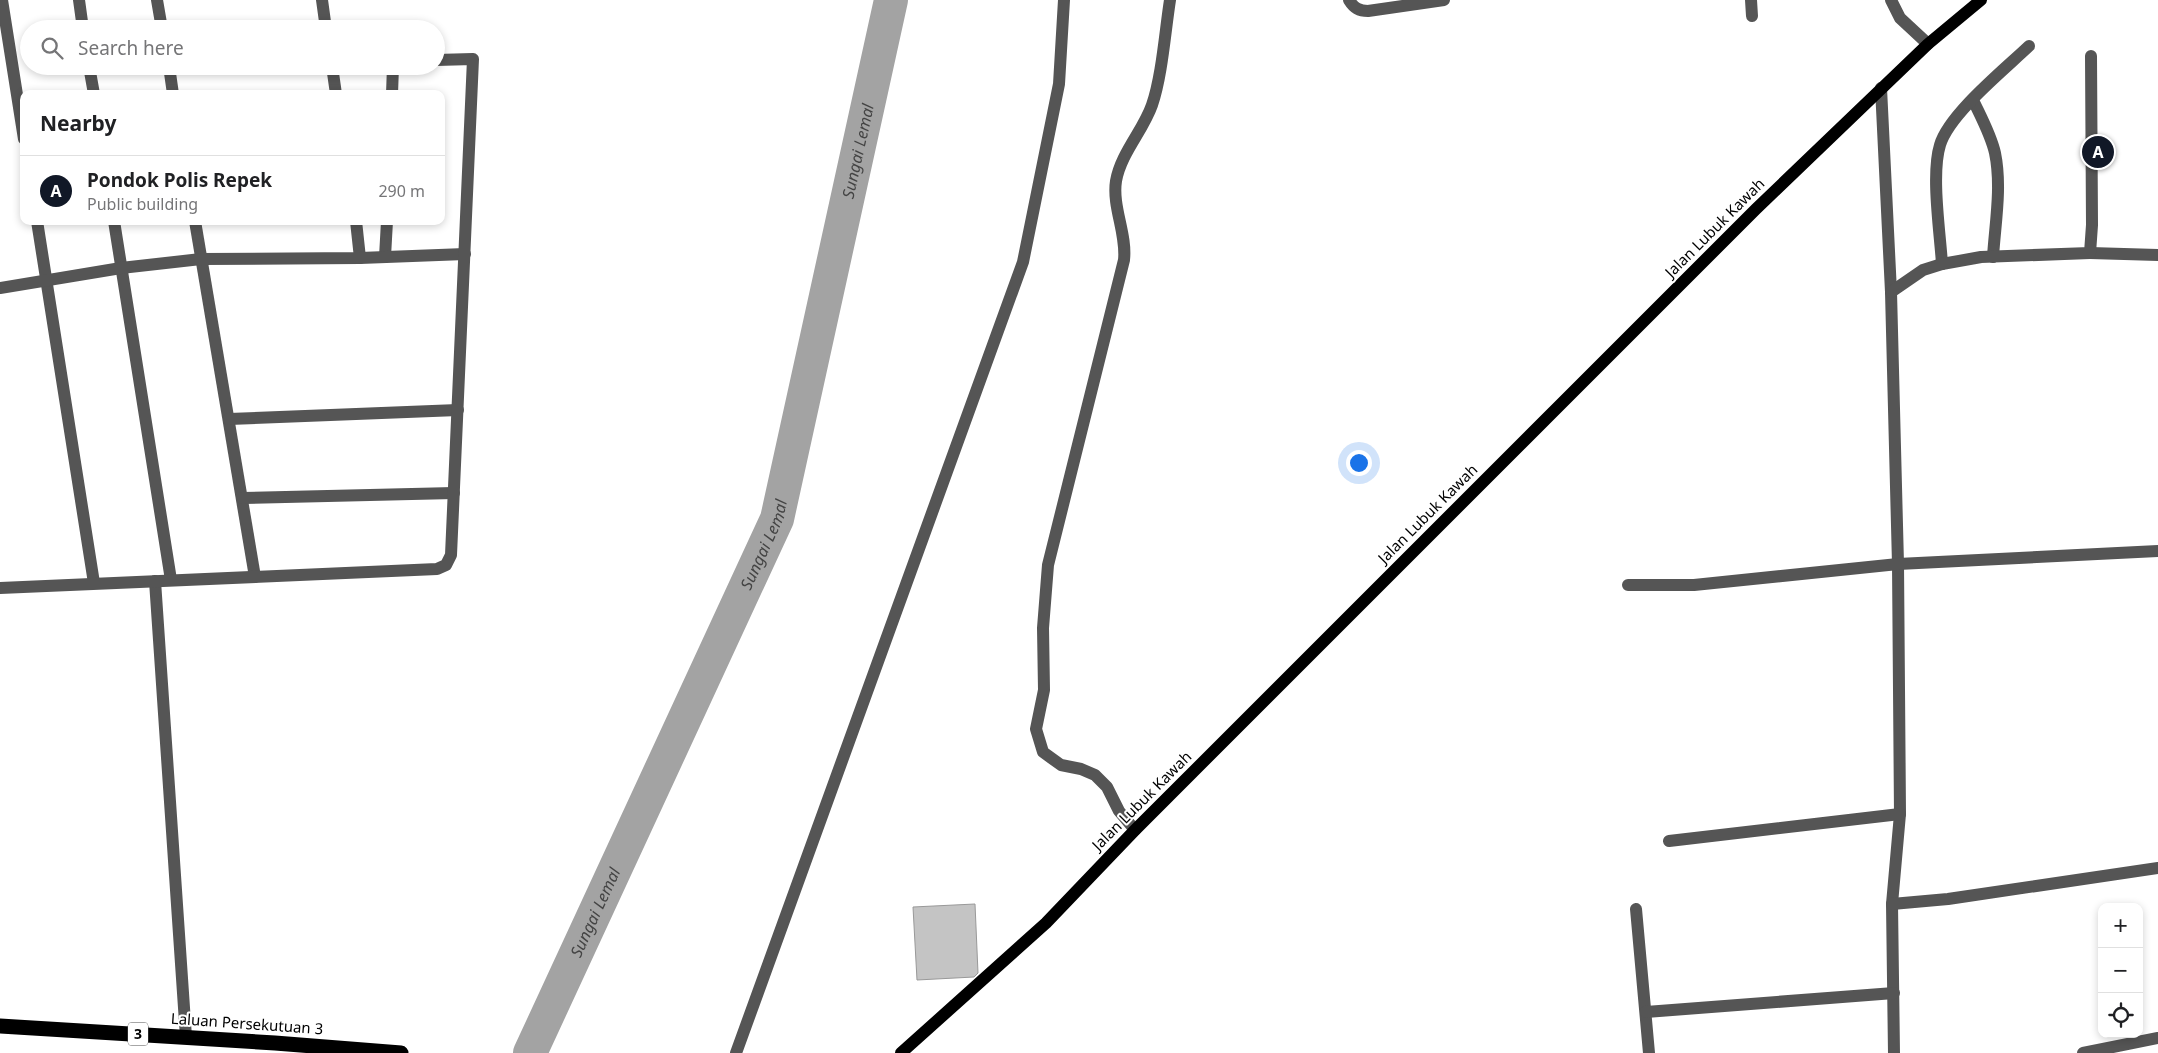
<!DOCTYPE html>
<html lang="en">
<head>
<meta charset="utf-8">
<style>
  :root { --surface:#fff; --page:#f6f6f6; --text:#202124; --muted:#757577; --line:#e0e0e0; --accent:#111827 }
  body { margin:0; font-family:"Noto Sans",sans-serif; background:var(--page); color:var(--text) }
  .controls { position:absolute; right:15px; bottom:15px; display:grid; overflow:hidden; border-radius:10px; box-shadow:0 2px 8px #0003 }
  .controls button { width:45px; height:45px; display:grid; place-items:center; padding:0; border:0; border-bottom:1px solid var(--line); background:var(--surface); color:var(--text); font:25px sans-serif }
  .you { position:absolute; left:1358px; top:462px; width:18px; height:18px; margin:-12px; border:4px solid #fff; border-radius:50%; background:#1a73e8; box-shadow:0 0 0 8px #1a73e833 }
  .badge { display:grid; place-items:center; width:32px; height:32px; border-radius:50%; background:var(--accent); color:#fff; font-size:16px; font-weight:700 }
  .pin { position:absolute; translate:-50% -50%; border:2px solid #fff; box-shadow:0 1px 5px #0006 }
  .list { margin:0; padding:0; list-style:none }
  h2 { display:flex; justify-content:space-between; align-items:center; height:65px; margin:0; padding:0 20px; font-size:21px }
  h2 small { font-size:16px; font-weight:400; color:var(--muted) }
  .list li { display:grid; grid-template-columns:32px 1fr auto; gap:15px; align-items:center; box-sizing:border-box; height:70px; padding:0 20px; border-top:1px solid var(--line) }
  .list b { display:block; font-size:19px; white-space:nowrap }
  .list p { margin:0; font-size:16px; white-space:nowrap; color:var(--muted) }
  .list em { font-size:16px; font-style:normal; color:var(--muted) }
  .icon { flex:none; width:28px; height:28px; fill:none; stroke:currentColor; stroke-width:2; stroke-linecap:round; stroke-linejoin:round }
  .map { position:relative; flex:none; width:2158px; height:1053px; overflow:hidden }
  .search { position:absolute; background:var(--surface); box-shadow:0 2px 8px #0003; left:20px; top:20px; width:425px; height:55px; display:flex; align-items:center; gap:12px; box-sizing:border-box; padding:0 18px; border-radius:28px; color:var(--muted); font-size:19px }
  .panel { position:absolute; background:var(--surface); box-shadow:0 2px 8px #0003; left:20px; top:90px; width:425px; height:135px; border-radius:10px }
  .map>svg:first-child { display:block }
</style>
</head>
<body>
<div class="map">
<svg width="2158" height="1053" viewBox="0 0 2158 1053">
  <rect width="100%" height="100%" fill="#fff"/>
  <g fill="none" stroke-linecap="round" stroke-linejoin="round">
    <path stroke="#a3a3a3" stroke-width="34" id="s1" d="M530 1053 777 519 891 0"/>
  </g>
  <path fill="#c4c4c4" stroke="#999" d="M975 904 978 973 974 977 917 980 913 907Z"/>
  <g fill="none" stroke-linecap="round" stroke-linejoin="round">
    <g stroke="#555" stroke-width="12">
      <path d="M2 0 24 139"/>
      <path d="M79 0 83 29"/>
      <path d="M157 0 162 29"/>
      <path d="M322 0 326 29"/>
      <path d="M1349 0C1354 8 1359 11 1368 11L1444 0"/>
      <path d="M1751 0 1752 16"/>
      <path d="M1891 0 1900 18 1928 44"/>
      <path d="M89 66 94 94"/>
      <path d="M169 66 173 94"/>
      <path d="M332 66 336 94"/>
      <path d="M332 69 353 66"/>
      <path d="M1881 88 1891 292 1898 564 1900 814 1892 904 1894 1053"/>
      <path d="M392 94 393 66"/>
      <path d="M1973 100C1981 117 1991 135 1995 153 2002 187 1995 224 1993 257"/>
      <path d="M37 221 94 583"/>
      <path d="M114 221 171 580"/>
      <path d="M195 221 255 577"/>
      <path d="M356 221 360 258"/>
      <path d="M2090 253 2158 255"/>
      <path d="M385 257 387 221"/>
      <path d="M1942 264C1940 232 1931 174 1940 145 1949 114 2005 69 2029 46"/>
      <path d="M0 288 121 268 201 259 360 258 465 254"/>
      <path d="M1891 292 1923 270 1942 264 1981 257 2090 253 2092 225 2091 56"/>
      <path d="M229 419 458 410"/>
      <path d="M242 498 454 493"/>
      <path d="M155 581 186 1037"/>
      <path d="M1628 585H1694L1898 564 2158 551"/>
      <path d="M0 588 437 569 446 565 451 555 473 59 436 60"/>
      <path d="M1135 830 1119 811 1107 787 1095 775 1081 769 1061 765 1043 752 1036 729 1044 690 1043 628 1048 565 1124 260C1127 234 1112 207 1116 181 1121 153 1143 131 1152 105 1162 76 1165 32 1170 0"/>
      <path d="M1669 841 1900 814"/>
      <path d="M1892 904 1948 899 2158 868"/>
      <path d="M1636 909 1649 1053"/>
      <path d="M1646 1012 1894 993"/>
      <path d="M736 1053 1023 262 1059 84 1064 0"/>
      <path d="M2083 1053 2158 1038"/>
    </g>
    <path stroke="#000" stroke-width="12" d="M901 1053 1046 923 1135 830 1756 209 1928 44 1981 0"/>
    <path stroke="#000" stroke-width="15" d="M0 1026 275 1043 401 1053"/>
  </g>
  <g text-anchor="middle" stroke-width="4" stroke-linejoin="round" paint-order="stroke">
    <rect fill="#fff" stroke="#4c4c4c" stroke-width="1" x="128" y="1022.5" width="20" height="23" rx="4"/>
    <g font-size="14" font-weight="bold" fill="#000">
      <text x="138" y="1039">3</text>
    </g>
    <g font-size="15" fill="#000" stroke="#fff">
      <text transform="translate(1715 228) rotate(-45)" y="5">Jalan Lubuk Kawah</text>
      <text transform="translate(1428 514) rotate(-45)" y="5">Jalan Lubuk Kawah</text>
      <text transform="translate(1142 801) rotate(-45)" y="5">Jalan Lubuk Kawah</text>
      <text transform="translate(247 1024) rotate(4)" y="5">Laluan Persekutuan 3</text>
    </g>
    <g font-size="16" font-style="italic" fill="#444" stroke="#fff">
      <text dy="6" stroke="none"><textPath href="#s1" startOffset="965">Sungai Lemal</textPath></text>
      <text dy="6" stroke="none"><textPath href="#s1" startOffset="560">Sungai Lemal</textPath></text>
      <text dy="6" stroke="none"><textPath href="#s1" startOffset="155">Sungai Lemal</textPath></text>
    </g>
  </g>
</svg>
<div class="controls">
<button>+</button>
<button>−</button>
<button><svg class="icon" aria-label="locate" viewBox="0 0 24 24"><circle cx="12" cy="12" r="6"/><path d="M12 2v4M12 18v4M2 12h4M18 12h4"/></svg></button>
</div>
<div class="you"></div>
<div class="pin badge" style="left:2098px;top:152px">A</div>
<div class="search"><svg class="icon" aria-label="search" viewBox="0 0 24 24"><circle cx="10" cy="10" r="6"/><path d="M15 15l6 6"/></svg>Search here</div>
<section class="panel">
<h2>Nearby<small></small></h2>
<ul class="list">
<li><span class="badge">A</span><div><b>Pondok Polis Repek</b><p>Public building</p></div><em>290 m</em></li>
</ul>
</section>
</div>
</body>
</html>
